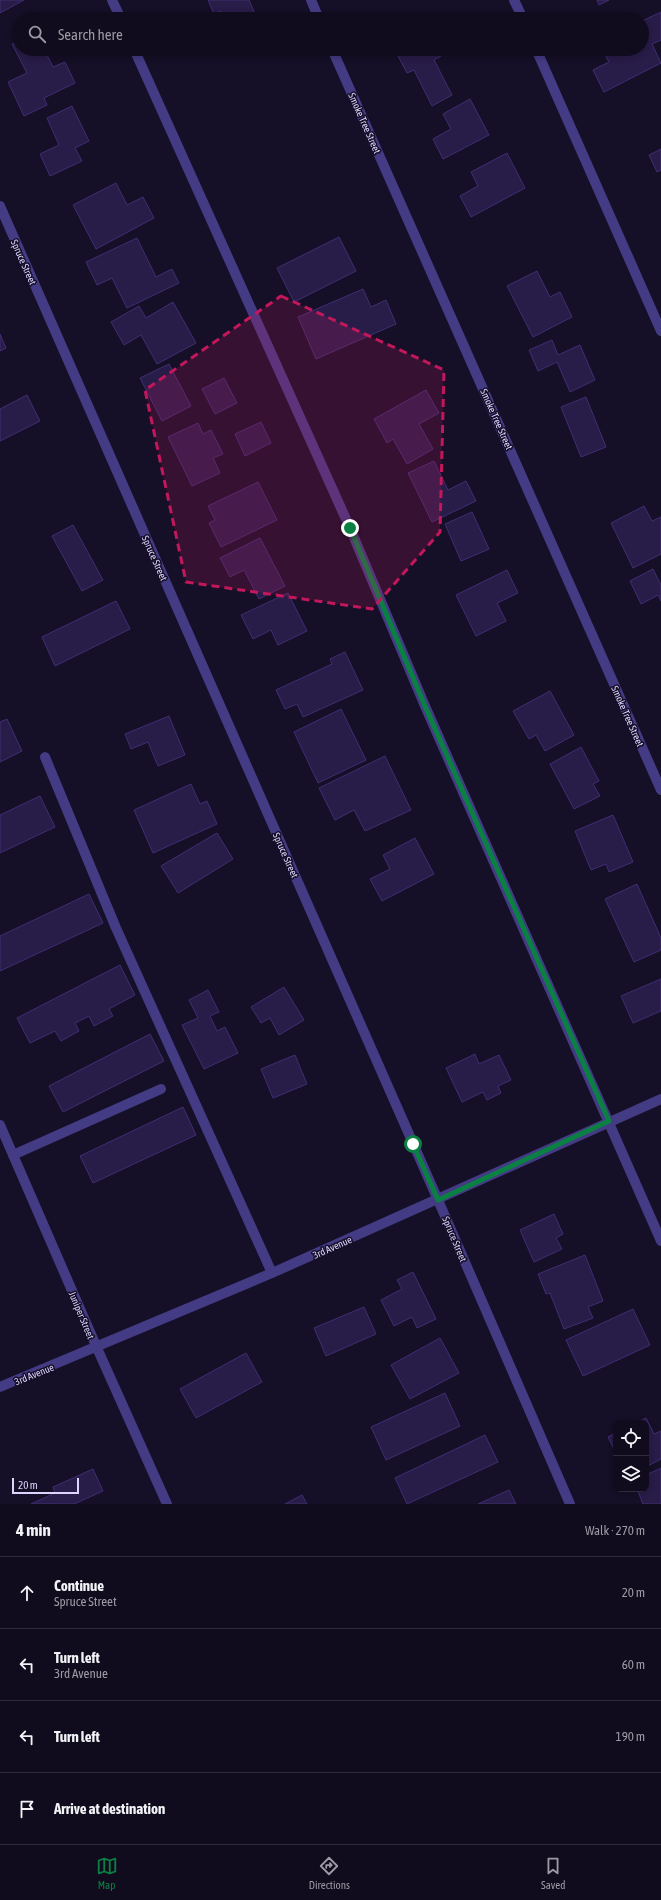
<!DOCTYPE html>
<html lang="en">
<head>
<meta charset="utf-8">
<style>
  :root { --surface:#100b1d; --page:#191426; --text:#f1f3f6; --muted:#9c9ba4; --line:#302b3b; --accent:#0b8043 }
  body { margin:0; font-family:"Asap Condensed",sans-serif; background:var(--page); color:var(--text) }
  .controls { position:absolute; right:12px; bottom:12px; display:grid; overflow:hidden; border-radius:8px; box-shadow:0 2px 6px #0003 }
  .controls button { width:36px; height:36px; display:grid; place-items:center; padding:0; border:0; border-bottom:1px solid var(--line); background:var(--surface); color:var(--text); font:20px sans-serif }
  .scale { position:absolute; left:12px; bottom:10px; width:67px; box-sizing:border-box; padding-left:4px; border:2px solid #ddd5ff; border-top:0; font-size:11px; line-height:14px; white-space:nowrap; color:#ddd5ff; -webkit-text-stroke:3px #150f27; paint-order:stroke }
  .stop { position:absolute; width:12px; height:12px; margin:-9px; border:3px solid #0b8043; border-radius:50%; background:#fff }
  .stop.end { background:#0b8043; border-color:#fff; box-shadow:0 1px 4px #0008 }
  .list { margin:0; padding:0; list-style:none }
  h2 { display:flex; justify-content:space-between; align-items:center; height:52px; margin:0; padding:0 16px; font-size:17px }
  h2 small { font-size:13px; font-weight:400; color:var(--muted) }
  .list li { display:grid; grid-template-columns:26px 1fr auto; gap:12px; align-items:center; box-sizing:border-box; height:72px; padding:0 16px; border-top:1px solid var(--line) }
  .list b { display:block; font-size:15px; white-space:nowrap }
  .list p { margin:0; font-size:13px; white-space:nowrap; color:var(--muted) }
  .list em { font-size:13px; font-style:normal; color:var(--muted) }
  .icon { flex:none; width:22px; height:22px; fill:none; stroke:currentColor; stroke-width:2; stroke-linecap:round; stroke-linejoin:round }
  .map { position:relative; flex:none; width:661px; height:1504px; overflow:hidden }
  .search { position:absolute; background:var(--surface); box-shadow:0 2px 6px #0003; left:12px; right:12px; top:12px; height:44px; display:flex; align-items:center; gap:10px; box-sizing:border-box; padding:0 14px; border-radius:22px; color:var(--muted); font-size:15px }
  .sheet { height:340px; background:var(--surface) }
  nav { display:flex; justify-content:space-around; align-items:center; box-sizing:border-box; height:56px; border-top:1px solid var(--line); background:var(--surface); font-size:11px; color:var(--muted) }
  nav a { display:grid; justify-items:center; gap:2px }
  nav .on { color:var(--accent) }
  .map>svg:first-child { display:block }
</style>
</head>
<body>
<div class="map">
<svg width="661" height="1504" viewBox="0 0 661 1504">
  <rect width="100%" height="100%" fill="#150f27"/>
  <g fill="#281c48" stroke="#412e73">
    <path d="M0 0H24L0 13Z"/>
    <path d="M208 0H249L255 14 242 19H224L221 11 214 14Z"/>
    <path d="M597 0H609L599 5Z"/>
    <path d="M661 12V40L652 44 661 63 604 92 593 70 609 62 602 49H642V21Z"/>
    <path d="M19 40V49H44L53 67 65 62 75 83 44 98 47 105 24 116 8 82 27 73 12 44Z"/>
    <path d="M412 49H437L441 56 434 60 452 95 432 106 414 70 407 73 398 56Z"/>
    <path d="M470 99 489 135 443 159 433 139 451 129 443 114Z"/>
    <path d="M72 106 89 141 75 148 82 161 50 176 40 154 59 145 47 118Z"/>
    <path d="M661 149V170L657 172 649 155Z"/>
    <path d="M507 153 525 188 471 217 460 196 478 186 471 172Z"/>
    <path d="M116 183 127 205 143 197 154 218 96 249 73 205Z"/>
    <path d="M339 237 356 271 294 302 277 268Z"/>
    <path d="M137 238 156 277 172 269 179 283 127 308 112 278 97 285 86 262Z"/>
    <path d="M537 271 550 297 560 292 572 317 533 337 507 286Z"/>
    <path d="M363 289 371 307 386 300 396 324 316 359 298 317Z"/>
    <path d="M173 302 196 343 157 364 141 335 124 345 111 322 139 306 146 318Z"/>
    <path d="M0 334 6 348 0 351Z"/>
    <path d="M552 340 558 355 580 345 595 380 570 392 557 362 538 371 529 350Z"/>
    <path d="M169 364 191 406 162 421 140 378Z"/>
    <path d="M224 378 237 403 215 414 202 389Z"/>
    <path d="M426 390 439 413 419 424 433 449 407 464 393 439 387 443 374 419Z"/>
    <path d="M27 395 40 421 0 441V409Z"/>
    <path d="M586 397 606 447 581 457 561 407Z"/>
    <path d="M261 422 271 443 245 456 235 434Z"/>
    <path d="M198 423 203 434 211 430 223 454 213 458 220 473 192 486 168 437Z"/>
    <path d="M434 461 448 490 466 481 476 501 432 522 408 473Z"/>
    <path d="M258 482 277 520 221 547 209 523 215 520 208 506Z"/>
    <path d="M644 506 652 521 661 517V554L633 568 611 523Z"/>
    <path d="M472 512 489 549 461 561 445 524Z"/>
    <path d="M73 525 103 580 82 591 52 536Z"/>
    <path d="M260 538 285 586 259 599 244 570 230 577 220 558Z"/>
    <path d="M653 569 661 585V601L658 595 641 604 630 581Z"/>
    <path d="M507 570 518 593 497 603 506 621 476 636 456 595Z"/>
    <path d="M288 593 307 631 278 645 271 630 253 639 241 615Z"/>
    <path d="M116 601 130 629 55 666 42 637Z"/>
    <path d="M345 652 363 690 303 717 297 704 285 709 276 690 332 664 330 659Z"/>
    <path d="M550 691 574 735 545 751 536 735 529 739 513 711Z"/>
    <path d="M341 709 366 760 318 783 294 732Z"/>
    <path d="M169 716 185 755 158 766 148 742 131 749 125 734Z"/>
    <path d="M7 719 22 751 0 762V722Z"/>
    <path d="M581 747 599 781 593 784 600 796 574 809 550 764Z"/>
    <path d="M385 756 411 810 365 831 354 810 335 820 319 788Z"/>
    <path d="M191 784 200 804 207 801 217 824 153 853 134 810Z"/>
    <path d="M40 796 55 827 0 853V815Z"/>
    <path d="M613 815 633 862 609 872 606 864 591 870 575 831Z"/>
    <path d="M217 833 233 859 178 893 161 866Z"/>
    <path d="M415 838 434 874 382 901 370 879 390 869 383 855Z"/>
    <path d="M637 884 661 938V950L634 962 605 899Z"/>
    <path d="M89 894 103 923 0 971V936Z"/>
    <path d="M120 965 135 995 109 1009 113 1016 94 1026 89 1016 75 1023 79 1031 61 1041 55 1031 30 1043 17 1018Z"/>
    <path d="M661 979V1011L633 1023 621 996Z"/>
    <path d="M284 987 304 1020 279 1035 270 1018 261 1023 251 1007Z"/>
    <path d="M208 990 219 1012 210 1016 217 1031 225 1027 238 1053 204 1069 182 1025 198 1018 189 1000Z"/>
    <path d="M150 1034 164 1061 63 1112 49 1086Z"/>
    <path d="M475 1054 479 1064 499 1055 511 1080 498 1086 501 1093 487 1100 483 1092 462 1102 446 1068Z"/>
    <path d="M295 1055 307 1084 273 1098 261 1069Z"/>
    <path d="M183 1107 196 1135 93 1183 80 1156Z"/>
    <path d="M554 1214 563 1234 556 1238 562 1249 534 1262 520 1230Z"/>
    <path d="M585 1255 603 1301 588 1307 593 1318 564 1329 550 1293 546 1294 538 1274Z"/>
    <path d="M413 1272 436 1319 417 1328 412 1317 394 1326 381 1300 402 1289 397 1280Z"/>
    <path d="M364 1307 376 1334 326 1356 314 1328Z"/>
    <path d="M633 1309 650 1345 583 1376 566 1340Z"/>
    <path d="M440 1338 459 1373 410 1399 391 1365Z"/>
    <path d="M246 1353 262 1382 196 1418 180 1389Z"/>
    <path d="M445 1393 460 1426 386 1460 371 1427Z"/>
    <path d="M646 1418 654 1434 661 1431V1459L646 1467V1423H636Z"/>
    <path d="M616 1433V1453L608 1437Z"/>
    <path d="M485 1435 498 1462 407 1504 395 1478Z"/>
    <path d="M661 1468V1504H643L637 1489H646V1475Z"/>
    <path d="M93 1469 103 1491 74 1504H31L55 1493 53 1487Z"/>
    <path d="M509 1490 516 1504H478Z"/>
    <path d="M302 1495 307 1504H285Z"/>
  </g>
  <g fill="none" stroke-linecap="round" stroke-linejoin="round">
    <g stroke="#443b85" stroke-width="10">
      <path d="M112 0 121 19"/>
      <path d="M514 0 523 19"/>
      <path d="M134 49 350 528 425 706 661 1241"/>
      <path d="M536 49 661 331"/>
      <path d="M13 1155 161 1089"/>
    </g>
    <g stroke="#443b85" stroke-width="10">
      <path d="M311 0 319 19"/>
      <path d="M332 49 661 790"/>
      <path d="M0 206 438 1200 570 1504"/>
      <path d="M45 757 116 928 272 1273"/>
      <path d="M0 1125 97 1348 167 1504"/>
    </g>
    <path stroke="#443b85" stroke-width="10" d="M0 1387 272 1273 661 1099"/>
  </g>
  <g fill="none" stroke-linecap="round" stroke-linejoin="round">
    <path stroke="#0b8043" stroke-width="5" d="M350 528 425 706 609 1121 438 1200 413 1144"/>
  </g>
  <path fill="#c2185b" fill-opacity="0.2" stroke="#c2185b" stroke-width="3" stroke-dasharray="8 5" stroke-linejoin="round" d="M281 296 444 370 440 532 372 609 186 582 145 390Z"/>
  <g text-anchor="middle" stroke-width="3" stroke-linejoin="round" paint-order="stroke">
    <g font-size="10" fill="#ddd5ff" stroke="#150f27">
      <text transform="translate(365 123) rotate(66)" y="4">Smoke Tree Street</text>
      <text transform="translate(24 262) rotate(66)" y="4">Spruce Street</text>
      <text transform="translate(497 419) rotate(66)" y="4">Smoke Tree Street</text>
      <text transform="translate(155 558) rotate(66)" y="4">Spruce Street</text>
      <text transform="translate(628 716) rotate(66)" y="4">Smoke Tree Street</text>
      <text transform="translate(286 855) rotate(66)" y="4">Spruce Street</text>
      <text transform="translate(455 1239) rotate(67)" y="4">Spruce Street</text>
      <text transform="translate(332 1247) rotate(-24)" y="4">3rd Avenue</text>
      <text transform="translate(82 1315) rotate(67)" y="4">Juniper Street</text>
      <text transform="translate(34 1374) rotate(-22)" y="4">3rd Avenue</text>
    </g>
  </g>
</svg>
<div class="controls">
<button><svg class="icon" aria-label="locate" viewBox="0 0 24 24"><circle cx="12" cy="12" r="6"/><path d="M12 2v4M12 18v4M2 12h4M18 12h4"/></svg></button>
<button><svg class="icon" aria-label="layers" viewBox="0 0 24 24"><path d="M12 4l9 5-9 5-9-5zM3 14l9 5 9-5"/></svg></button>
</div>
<div class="scale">20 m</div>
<div class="stop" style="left:413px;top:1144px"></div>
<div class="stop end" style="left:350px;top:528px"></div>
<div class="search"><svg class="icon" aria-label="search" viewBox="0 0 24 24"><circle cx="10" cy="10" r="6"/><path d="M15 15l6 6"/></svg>Search here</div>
</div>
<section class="sheet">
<h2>4 min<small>Walk · 270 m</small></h2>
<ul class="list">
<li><svg class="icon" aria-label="ahead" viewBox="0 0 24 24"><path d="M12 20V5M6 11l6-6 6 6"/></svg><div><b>Continue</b><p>Spruce Street</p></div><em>20 m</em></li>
<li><svg class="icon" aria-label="left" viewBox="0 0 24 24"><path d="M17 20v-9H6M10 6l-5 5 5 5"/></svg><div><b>Turn left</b><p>3rd Avenue</p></div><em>60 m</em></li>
<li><svg class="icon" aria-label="left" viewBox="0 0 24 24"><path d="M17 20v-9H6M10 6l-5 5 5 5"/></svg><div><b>Turn left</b></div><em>190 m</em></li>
<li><svg class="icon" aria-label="arrive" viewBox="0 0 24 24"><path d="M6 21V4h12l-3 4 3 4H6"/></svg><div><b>Arrive at destination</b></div></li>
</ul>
</section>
<nav>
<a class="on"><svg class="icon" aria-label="map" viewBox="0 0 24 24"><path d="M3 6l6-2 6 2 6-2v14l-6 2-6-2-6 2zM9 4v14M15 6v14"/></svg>Map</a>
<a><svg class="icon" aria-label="directions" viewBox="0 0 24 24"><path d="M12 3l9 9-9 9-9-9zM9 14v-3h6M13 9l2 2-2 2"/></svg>Directions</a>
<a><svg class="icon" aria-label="saved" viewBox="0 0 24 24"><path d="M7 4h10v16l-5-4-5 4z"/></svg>Saved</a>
</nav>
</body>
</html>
